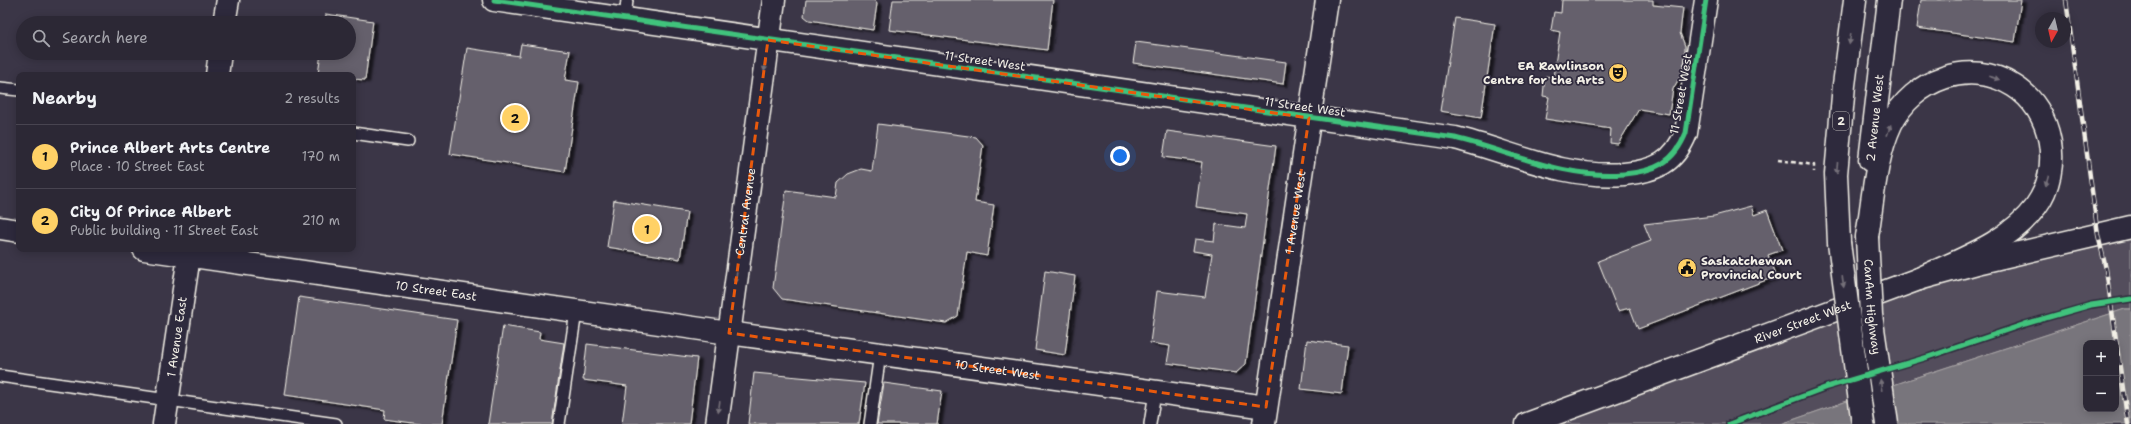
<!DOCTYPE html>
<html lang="en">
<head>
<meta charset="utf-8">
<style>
  :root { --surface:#2c2835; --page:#383441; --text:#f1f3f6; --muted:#a6a6ad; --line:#484450; --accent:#ffd166 }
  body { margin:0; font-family:"Shantell Sans",sans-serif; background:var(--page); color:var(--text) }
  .controls { position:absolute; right:12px; bottom:12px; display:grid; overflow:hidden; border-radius:8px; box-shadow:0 2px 10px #0003 }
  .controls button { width:36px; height:36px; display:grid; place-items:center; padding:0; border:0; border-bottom:1px solid var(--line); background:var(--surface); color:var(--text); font:20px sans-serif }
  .compass { position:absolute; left:2035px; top:12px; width:36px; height:36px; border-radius:50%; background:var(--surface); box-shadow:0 2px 10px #0003; rotate:188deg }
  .you { position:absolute; left:1120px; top:156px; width:14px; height:14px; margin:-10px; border:3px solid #fff; border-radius:50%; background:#1a73e8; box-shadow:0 0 0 6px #1a73e833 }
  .badge { display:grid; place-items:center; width:26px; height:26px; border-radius:50%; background:var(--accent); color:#111; font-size:13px; font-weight:700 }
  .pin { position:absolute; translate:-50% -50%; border:2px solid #fff; box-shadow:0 1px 4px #0006 }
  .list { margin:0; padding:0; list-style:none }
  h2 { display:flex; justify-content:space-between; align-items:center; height:52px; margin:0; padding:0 16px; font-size:17px }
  h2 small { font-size:13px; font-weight:400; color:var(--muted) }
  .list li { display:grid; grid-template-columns:26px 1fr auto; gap:12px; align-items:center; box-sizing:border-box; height:64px; padding:0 16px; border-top:1px solid var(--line) }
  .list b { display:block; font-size:15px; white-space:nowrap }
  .list p { margin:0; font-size:13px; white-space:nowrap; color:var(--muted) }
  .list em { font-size:13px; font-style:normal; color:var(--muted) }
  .icon { flex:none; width:22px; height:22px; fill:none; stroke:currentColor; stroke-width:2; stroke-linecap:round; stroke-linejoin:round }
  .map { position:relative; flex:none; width:2131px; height:424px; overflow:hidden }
  .search { position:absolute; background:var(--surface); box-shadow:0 2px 10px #0003; left:16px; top:16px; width:340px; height:44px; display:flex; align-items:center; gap:10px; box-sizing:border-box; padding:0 14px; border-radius:22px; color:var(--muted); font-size:15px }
  .panel { position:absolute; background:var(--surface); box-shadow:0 2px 10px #0003; left:16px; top:72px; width:340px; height:180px; border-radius:8px }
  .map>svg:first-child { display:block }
</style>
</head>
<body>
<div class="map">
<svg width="2131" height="424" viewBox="0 0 2131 424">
  <defs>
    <filter id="shadow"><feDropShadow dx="4.5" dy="2.5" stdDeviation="1" flood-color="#0009"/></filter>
  </defs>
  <rect width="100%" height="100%" fill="#3b3647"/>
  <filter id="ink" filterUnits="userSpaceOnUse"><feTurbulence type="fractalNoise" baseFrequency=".025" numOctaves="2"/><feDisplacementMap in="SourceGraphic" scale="8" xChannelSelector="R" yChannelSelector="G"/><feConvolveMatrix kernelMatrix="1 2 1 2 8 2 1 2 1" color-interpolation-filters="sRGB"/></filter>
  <g filter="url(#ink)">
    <path fill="#534e5c" stroke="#a4a0a2" d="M2131 229V309H2125L1911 379 1781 424H1541L1842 316 2098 235Z"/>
    <path fill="#78747b" stroke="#aaa6a7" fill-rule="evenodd" d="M2125 309H2131V424H1781L1911 379ZM2086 343H2116V409H2086Z"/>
    <g fill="#65616c" stroke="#f4f1e8" filter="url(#shadow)">
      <path d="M806 0H874L877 4 873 30 809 20 804 16Z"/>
      <path d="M893 0H1053L1047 50 889 30Z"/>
      <path d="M1562 0H1653V5L1683 8 1680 33 1685 46V60L1680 77 1673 89 1669 114 1639 109 1618 144 1610 143 1611 129 1545 119 1549 97 1543 96 1545 76 1553 77 1560 32 1551 30 1554 12 1561 13Z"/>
      <path d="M1921 0H2021L2015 42 1917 28Z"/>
      <path d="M326 14 373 21 365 80 353 79V75L318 74 321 53H349V23H325Z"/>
      <path d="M1455 18 1495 24 1481 118 1440 111Z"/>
      <path d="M1136 42 1286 62 1283 84 1133 63Z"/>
      <path d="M521 44 570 51 565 80 579 82 565 172 450 154 467 48 519 56Z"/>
      <path d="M878 124 976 137 983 145 975 202 994 205 987 256 967 252 958 316 946 323 782 299 773 288 786 190 836 197 838 183 848 174 861 169 872 171Z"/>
      <path d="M1167 131 1276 146 1246 364 1236 373 1167 363 1170 346 1150 343 1157 291 1205 297 1212 254 1193 251 1195 239 1214 241 1216 224 1245 228 1247 214 1196 207 1202 162 1163 157Z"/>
      <path d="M614 200 687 212 680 259 607 247Z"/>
      <path d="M1751 206 1754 215 1767 210 1782 250 1768 255 1777 276 1638 329 1630 308 1618 311 1598 261 1651 241 1644 224 1714 216Z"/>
      <path d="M1045 271 1075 276 1065 355 1035 350Z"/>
      <path d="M299 297 457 320 442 424H420L384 419 385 410 285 395Z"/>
      <path d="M503 326 540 332 539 339 564 343 552 424H488Z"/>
      <path d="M1307 340 1348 345 1342 394 1301 389Z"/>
      <path d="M587 344 697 358 689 424H622L627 386 583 380Z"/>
      <path d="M754 373 865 383 859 424H748Z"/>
      <path d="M884 383 942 391 937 424H877Z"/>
    </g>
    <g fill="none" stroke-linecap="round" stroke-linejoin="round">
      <defs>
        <g id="lane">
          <path d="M625 19 627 0"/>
          <path d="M0 88 19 90"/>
          <path d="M353 133 408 141"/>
          <path d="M0 376 336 424"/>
          <path d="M559 424 576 312"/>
          <path d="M870 424 880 354"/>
          <path d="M1150 424 1155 392"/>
        </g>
        <g id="street">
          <path d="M494 0 1455 138C1512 152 1563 179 1624 174 1655 171 1674 163 1686 133L1706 0"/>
          <path d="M0 228 19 231"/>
          <path id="s1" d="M144 249 729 333 1266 407"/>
          <path id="s2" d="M717 424 774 0"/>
          <path id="s3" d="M1264 424 1327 0"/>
        </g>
        <g id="secondary">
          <path d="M224 23 228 0"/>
          <path d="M217 75 220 53"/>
          <path id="s4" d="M164 424 190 249"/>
          <path id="s5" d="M1527 424 1919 279 1981 262 2131 227"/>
        </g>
        <g id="highway">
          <path d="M1870 160 1889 0"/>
          <path d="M1867 237C1873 200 1875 158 1891 124 1913 79 1970 58 2014 86 2053 110 2063 169 2036 206 2009 243 1959 260 1919 279"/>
          <path d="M1839 243 1836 174 1844 85 1855 0"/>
        </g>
      </defs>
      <use href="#lane" stroke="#f4f1e8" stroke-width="14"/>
      <use href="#street" stroke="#f4f1e8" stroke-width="25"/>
      <use href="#secondary" stroke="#f4f1e8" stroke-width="25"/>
      <use href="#highway" stroke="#f4f1e8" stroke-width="25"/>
      <path stroke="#f4f1e8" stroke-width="2.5" stroke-dasharray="4 3" stroke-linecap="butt" d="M1778 160 1814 165V172"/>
      <use href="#lane" stroke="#2f2a3d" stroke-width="11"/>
      <use href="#street" stroke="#2f2a3d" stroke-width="22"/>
      <use href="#secondary" stroke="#2f2a3d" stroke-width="22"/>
      <use href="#highway" stroke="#2f2a3d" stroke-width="22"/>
      <defs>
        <path id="rail" d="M2066 0 2098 235 2106 269 2128 424"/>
      </defs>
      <use href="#rail" stroke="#f4f1e8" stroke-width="4.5"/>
      <use href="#rail" stroke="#2f2a3d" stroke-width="3" stroke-dasharray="9" stroke-linecap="butt"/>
      <defs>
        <g id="highway-bridge">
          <path id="s6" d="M1867 237 1871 315 1887 424"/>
          <path d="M1839 243 1863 424"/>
        </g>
      </defs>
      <use href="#highway-bridge" stroke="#f4f1e8" stroke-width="25" stroke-linecap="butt"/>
      <use href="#highway-bridge" stroke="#2f2a3d" stroke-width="22"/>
      <defs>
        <g id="cycleway">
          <path d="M494 0 1455 138C1512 152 1563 179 1624 174 1655 171 1674 163 1686 133L1706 0"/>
          <path d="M1729 424 1827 387 1928 357 2025 324 2091 305 2131 299"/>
        </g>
      </defs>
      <use href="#cycleway" stroke="#2f2a3d" stroke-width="8"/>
      <use href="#cycleway" stroke="#40c37c" stroke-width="5"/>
    </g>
    <defs><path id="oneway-solid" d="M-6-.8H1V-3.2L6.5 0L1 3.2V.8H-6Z"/></defs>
    <g fill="#747079">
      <use href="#oneway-solid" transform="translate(1850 39) rotate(98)"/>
      <use href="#oneway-solid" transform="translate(765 66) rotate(98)"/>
      <use href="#oneway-solid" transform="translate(1994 78) rotate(18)"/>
      <use href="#oneway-solid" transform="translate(1889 130) rotate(-71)"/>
      <use href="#oneway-solid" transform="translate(1837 168) rotate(95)"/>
      <use href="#oneway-solid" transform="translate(2047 181) rotate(106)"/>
      <use href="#oneway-solid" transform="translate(736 278) rotate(98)"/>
      <use href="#oneway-solid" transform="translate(1843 282) rotate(82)"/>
      <use href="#oneway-solid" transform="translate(1881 385) rotate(-98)"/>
      <use href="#oneway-solid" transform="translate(719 407) rotate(98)"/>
    </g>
  </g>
  <path fill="none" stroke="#e8590c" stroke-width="3" stroke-dasharray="8 5" stroke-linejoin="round" d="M768 40 1309 118 1266 407 729 333Z"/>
  <defs>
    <symbol id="theatre-disc" viewBox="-11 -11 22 22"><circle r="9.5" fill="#ffd166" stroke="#2f2a3d"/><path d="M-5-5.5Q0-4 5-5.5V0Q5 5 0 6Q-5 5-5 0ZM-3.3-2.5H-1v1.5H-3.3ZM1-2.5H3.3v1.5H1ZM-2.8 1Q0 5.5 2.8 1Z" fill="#111"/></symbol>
    <symbol id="civic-disc" viewBox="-11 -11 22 22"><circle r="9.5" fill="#ffd166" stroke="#2f2a3d"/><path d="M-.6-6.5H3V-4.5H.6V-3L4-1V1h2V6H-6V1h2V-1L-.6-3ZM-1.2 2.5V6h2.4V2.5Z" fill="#111"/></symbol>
  </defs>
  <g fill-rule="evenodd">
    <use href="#theatre-disc" x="1607" y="62" width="22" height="22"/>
    <use href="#civic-disc" x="1676" y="257" width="22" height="22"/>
  </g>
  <g text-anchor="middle" stroke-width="3.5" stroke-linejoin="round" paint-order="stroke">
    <rect fill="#2f2a3d" stroke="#b9b5b5" stroke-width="1" x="1833" y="112" width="16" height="18" rx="3"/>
    <g font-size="11" font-weight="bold" fill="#f4f1e8">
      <text x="1841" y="125">2</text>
    </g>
    <g font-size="12" fill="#f4f1e8" stroke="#2f2a3d">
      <text transform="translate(985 61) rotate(8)" y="4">11 Street West</text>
      <text transform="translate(1681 94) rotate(-80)" y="4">11 Street West</text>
      <text transform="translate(1305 107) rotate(8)" y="4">11 Street West</text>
      <text transform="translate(1875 118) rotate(-84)" y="4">2 Avenue West</text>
      <text dy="4" stroke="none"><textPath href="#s2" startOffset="214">Central Avenue</textPath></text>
      <text dy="4" stroke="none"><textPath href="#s3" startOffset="214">1 Avenue West</textPath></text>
      <text dy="4" stroke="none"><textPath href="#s1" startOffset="295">10 Street East</textPath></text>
      <text dy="4" stroke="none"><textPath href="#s6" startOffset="70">CanAm Highway</textPath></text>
      <text dy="4" stroke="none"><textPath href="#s5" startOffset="294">River Street West</textPath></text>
      <text dy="4" stroke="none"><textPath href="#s4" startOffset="88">1 Avenue East</textPath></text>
      <text dy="4" stroke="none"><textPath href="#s1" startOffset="862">10 Street West</textPath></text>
    </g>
    <g font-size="12" font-weight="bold" fill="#f4f1e8" stroke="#2f2a3d" text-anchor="end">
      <text x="1604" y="70">EA Rawlinson<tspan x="1604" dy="14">Centre for the Arts</tspan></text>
      <text x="1701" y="265" text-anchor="start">Saskatchewan<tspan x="1701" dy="14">Provincial Court</tspan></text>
    </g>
  </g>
</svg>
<div class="controls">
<button>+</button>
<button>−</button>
</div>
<svg class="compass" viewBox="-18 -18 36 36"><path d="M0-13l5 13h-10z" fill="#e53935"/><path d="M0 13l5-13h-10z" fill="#a6a6ad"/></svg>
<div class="you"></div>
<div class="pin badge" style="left:647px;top:229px">1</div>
<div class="pin badge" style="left:515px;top:118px">2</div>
<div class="search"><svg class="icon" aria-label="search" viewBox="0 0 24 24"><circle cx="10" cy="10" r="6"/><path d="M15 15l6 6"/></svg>Search here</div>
<section class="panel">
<h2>Nearby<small>2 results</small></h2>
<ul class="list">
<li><span class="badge">1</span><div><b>Prince Albert Arts Centre</b><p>Place · 10 Street East</p></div><em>170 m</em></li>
<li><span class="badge">2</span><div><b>City Of Prince Albert</b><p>Public building · 11 Street East</p></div><em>210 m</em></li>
</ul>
</section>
</div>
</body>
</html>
